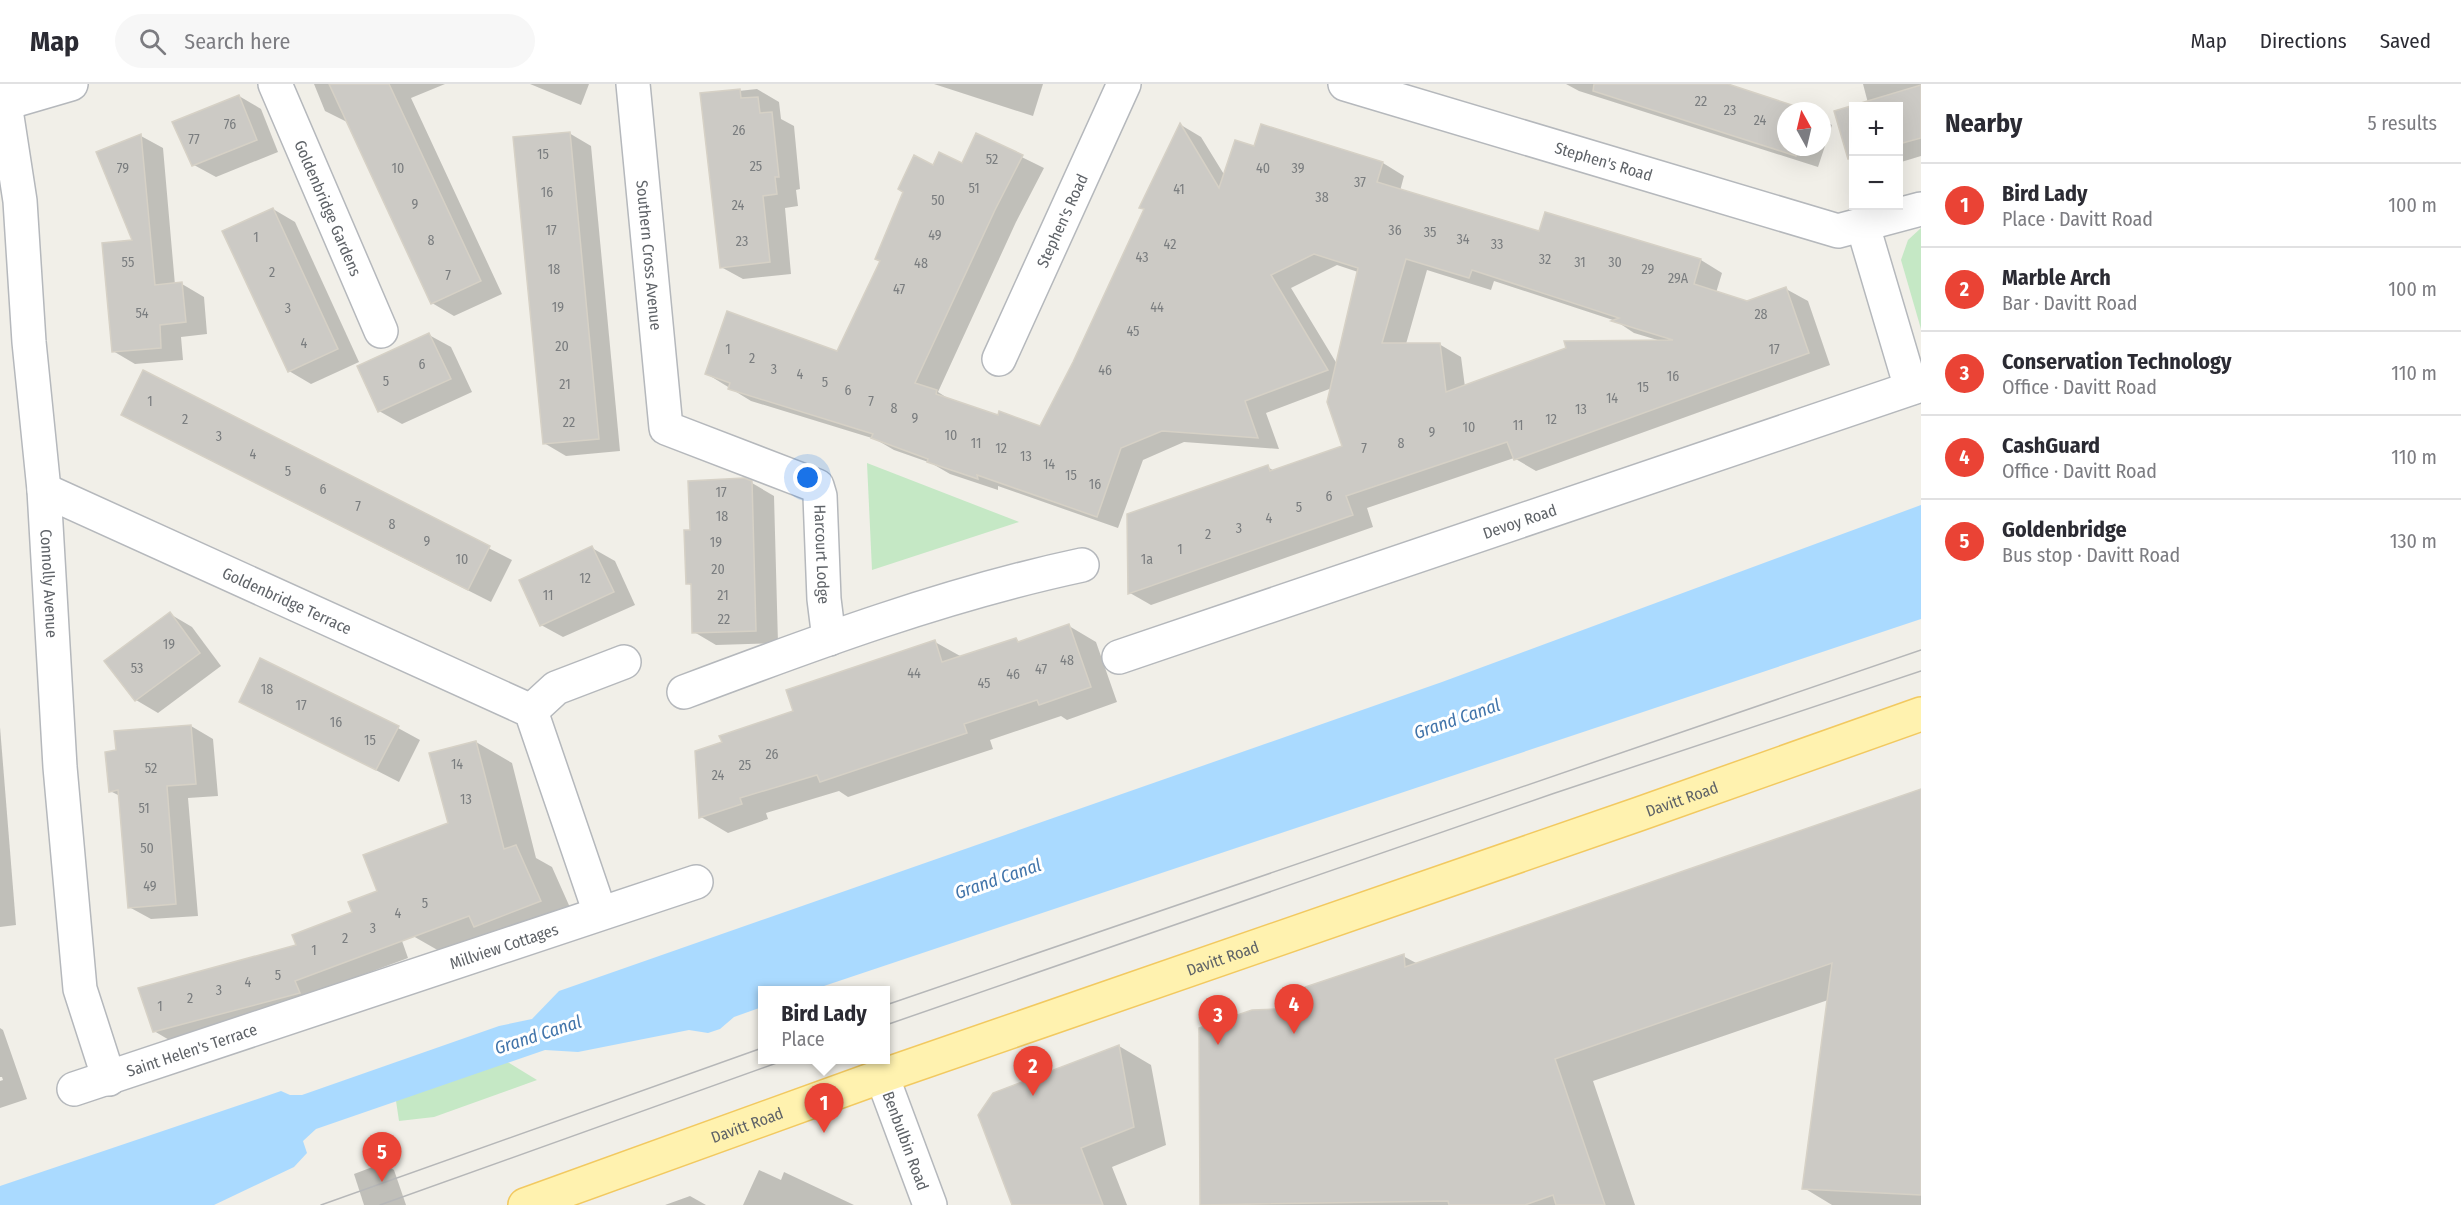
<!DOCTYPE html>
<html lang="en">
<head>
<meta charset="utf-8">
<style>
  :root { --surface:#fff; --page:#f7f7f7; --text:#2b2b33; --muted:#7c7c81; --line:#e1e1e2; --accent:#ea4335 }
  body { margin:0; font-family:"Fira Sans Condensed",sans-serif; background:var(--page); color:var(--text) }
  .controls { position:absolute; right:18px; top:18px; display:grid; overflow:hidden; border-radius:0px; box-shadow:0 6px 24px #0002 }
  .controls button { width:54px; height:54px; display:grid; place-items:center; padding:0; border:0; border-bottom:2px solid var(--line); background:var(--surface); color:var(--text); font:30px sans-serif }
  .compass { position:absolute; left:1777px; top:18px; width:54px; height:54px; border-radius:50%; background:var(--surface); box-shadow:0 6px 24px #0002; rotate:352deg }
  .you { position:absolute; left:808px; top:394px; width:21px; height:21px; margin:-15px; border:4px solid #fff; border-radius:50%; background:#1a73e8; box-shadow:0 0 0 9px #1a73e833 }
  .badge { display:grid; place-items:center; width:39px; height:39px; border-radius:50%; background:var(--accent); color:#fff; font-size:20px; font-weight:700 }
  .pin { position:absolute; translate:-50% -50px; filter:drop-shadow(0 2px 3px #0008) }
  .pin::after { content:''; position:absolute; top:32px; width:21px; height:18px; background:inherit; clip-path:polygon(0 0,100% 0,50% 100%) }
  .popup { position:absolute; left:758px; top:902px; width:132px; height:78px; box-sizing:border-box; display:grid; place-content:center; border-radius:0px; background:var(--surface); filter:drop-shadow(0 2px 4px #0005); font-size:20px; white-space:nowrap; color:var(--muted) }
  .popup b { font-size:22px; color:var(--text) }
  .popup::after { content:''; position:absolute; left:50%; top:100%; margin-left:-12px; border:12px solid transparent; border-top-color:var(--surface) }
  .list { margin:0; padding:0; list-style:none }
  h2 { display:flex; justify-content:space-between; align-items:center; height:78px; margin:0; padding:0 24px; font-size:26px }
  h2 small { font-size:20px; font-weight:400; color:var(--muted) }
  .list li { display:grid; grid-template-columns:39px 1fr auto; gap:18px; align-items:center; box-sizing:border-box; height:84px; padding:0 24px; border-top:2px solid var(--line) }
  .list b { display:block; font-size:22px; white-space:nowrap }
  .list p { margin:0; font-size:20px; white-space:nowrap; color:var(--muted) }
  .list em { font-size:20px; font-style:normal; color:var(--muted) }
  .icon { flex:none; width:33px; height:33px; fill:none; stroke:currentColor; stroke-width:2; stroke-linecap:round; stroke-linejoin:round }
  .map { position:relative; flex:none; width:1921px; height:1121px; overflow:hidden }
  header { display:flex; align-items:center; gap:36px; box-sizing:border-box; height:84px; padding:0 30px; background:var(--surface); border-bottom:2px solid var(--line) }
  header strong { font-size:28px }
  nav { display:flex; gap:33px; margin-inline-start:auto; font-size:21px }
  .search { width:420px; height:54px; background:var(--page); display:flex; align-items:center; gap:15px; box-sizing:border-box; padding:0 21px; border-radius:33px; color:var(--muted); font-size:22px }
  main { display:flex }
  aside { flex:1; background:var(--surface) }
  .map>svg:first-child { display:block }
</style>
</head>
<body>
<header>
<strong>Map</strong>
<div class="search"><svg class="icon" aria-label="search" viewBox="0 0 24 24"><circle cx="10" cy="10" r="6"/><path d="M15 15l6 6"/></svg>Search here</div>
<nav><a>Map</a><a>Directions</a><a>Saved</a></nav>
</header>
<main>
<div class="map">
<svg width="1921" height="1121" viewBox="0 0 1921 1121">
  <rect width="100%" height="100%" fill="#f1efe8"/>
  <g fill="#c5e8c5">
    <path d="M1921 144V245L1901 176 1908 156Z"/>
    <path d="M867 379 1019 438 872 486Z"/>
    <path d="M501 974 537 996 434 1033 399 1037 395 1010Z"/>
  </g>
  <path fill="#aadaff" d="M1921 421V535L812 906H762V923L734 933 720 945 708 949 689 946 578 968 545 966 316 1045 303 1057 307 1069 294 1083 214 1121H0V1102L281 1007 290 1011H302L499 942 532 935 559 907 1442 598Z"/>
  <g fill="#0003" fill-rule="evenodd">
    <path d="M314 0H445L411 14 502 210 454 232 432 219 349 39 325 27Z"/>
    <path d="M530 0H589L581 21Z"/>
    <path d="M934 0H1043L1033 32Z"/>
    <path d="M1566 0H1722L1806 27H1786V63H1822V35L1832 41 1818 83 1579 7Z"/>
    <path d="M1863 0H1921V72L1898 79V22H1855L1868 19Z"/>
    <path d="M757 5 779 18 781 35 794 42 800 105 796 106 798 122 785 124 791 190 743 195 721 183 701 11Z"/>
    <path d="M239 12 261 25 278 68 216 93 194 81Z"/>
    <path d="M1181 41 1201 53 1225 92 1255 63 1262 42 1383 79 1404 92 1400 107 1540 149 1546 130 1701 176 1722 189 1716 209 1747 218 1786 205 1808 217 1830 281 1536 387 1514 374 1367 424 1373 443 1151 521 1130 509 1268 383 1274 387 1344 363 1332 304 1266 329 1279 365 1184 358 1143 376 1118 444 998 402V406L950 390 931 379 894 366 875 355 751 317 707 290 838 269 934 83 963 81 977 51 1044 84 1016 138 938 308 952 317 999 333 1040 343 1075 279 1145 126ZM1337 181 1358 188 1337 280 1291 204ZM1427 186 1491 206 1494 197 1616 237 1634 249 1661 257 1465 303 1461 273 1439 260H1406Z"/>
    <path d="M569 49 591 62 620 367 566 372 544 359Z"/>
    <path d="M141 52 163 64 175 201 182 200 204 213 207 250 181 253 183 276 135 280 113 267 134 158 98 69Z"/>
    <path d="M273 125 295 138 359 278 311 300 289 287Z"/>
    <path d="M429 251 451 263 472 308 402 340 379 327Z"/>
    <path d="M144 288 512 476 491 518 145 343Z"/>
    <path d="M752 399 774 412 778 559 716 561 694 548 693 502 687 499 691 447Z"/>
    <path d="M592 464 615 477 635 521 563 553 541 541Z"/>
    <path d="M170 530 192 543 221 582 158 629 136 616Z"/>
    <path d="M1069 542 1096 558 1117 618 1067 636 1061 632 990 656 993 665 848 713 839 707 766 729 768 735 728 749 701 733 724 659 795 628 935 558 962 573 1016 556 1021 558Z"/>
    <path d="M241 617 398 644 420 656 399 698Z"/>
    <path d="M191 642 213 655 218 712 188 714 198 832 151 835 129 823 120 712 110 707Z"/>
    <path d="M0 643 16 841 0 843Z"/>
    <path d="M476 658 512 679 536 774 552 783 576 837 448 872 413 852Z"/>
    <path d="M1921 707V1121H1832L1804 1104 1828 916 1593 997 1635 1121H1201L1200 945 1306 925 1403 872 1418 880Z"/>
    <path d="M401 854 408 874 176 960 154 947Z"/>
    <path d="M0 944 3 946 27 1015 0 1024V997L3 996 2 993H0Z"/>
    <path d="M1119 962 1151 981 1166 1061 1112 1083 1127 1121H1014L994 1011Z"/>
    <path d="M383 1079 394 1086 406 1121H364L354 1090Z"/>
    <path d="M759 1086 781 1096 784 1088 854 1121H743Z"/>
    <path d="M690 1112 706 1121H665Z"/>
  </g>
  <g fill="#cccac5" stroke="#d6d1c6" stroke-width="1.5" fill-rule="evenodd">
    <path d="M329 0H389L481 197 431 220Z"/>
    <path d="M1594 0H1728L1810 27H1786V63H1799L1796 72 1593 7Z"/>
    <path d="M1921 1V54L1899 60V22H1854V73L1848 75 1834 27Z"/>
    <path d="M740 5 741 14 758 13 760 29 772 28 779 93H775L777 110 763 112 770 178 720 184 700 9Z"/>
    <path d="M239 11 257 56 192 82 172 38Z"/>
    <path d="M1180 39 1219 104 1235 56 1254 62 1261 40 1383 78 1377 98 1539 147 1545 128 1701 175 1694 200 1747 217 1786 203 1809 269 1514 376 1507 358 1346 412 1353 431 1128 510 1127 430 1268 381 1270 387 1342 362 1327 318 1358 184 1314 170 1271 191 1328 286 1245 317 1258 354 1162 347 1121 364 1097 433 977 391 978 395 927 378 928 375 871 354 873 350 728 305 730 299 705 290 727 227 837 267 880 177 875 175 903 108 898 105 914 71 933 81 939 68 962 79 976 49 1023 71 995 126 915 299 937 306 936 310 998 331 999 327 1040 342 1073 278 1144 125 1139 124ZM1406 175 1469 194 1472 186 1619 234 1611 237 1673 256 1564 257 1566 264 1446 308 1440 259H1382Z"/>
    <path d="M570 48 599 355 543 360 513 53Z"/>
    <path d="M141 50 155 201 182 198 186 238 160 241 161 264 112 268 102 159 132 156 96 68Z"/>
    <path d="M273 124 338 265 288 288 222 147Z"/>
    <path d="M429 249 451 295 378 328 357 282Z"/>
    <path d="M143 286 490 462 468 506 121 331Z"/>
    <path d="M744 394 752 397 756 547 692 549 691 500H686L684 446H690L688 397Z"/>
    <path d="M592 462 614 508 540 542 519 496Z"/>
    <path d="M170 528 200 569 135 617 104 577Z"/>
    <path d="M1069 540 1091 603 1039 621 1037 616 964 640 967 649 820 698 817 691 740 714 742 720 699 734 695 667 722 658 719 652 793 627 786 606 935 556 942 578 1016 554 1018 558Z"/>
    <path d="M260 574 399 642 376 686 239 618Z"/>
    <path d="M191 641 196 700 167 702 176 820 128 824 118 706 109 708 105 668 116 666 114 647Z"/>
    <path d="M476 657 504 765 516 761 541 817 474 843 469 832 295 897 300 909 153 948 138 904 296 861 292 851 352 828 348 818 377 807 363 771 448 739 429 669Z"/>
    <path d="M1921 705V1111L1802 1105 1832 879 1555 975 1605 1121H1556L1553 1111 1525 1121H1449L1448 1117 1200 1121 1199 944 1252 926 1305 924V903L1404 870 1405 883Z"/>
    <path d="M1119 961 1134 1043 1081 1064 1103 1121H1012L978 1031 993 1009Z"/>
  </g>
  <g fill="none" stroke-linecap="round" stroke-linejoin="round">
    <defs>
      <g id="minor">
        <path id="s1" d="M2 0 20 117 29 258 44 406 60 683 80 905 109 995"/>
        <path id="s2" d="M275 0 381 247"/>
        <path id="s3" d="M633 0 666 344 817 402 820 412 824 515 829 555"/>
        <path id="s4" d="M1345 0 1838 147 1921 125"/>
        <path d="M6 19 71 0"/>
        <path d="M1863 142 1911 304"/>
        <path id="s5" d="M999 275 1124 0"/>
        <path id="s6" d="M44 406 531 627 600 829"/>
        <path id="s7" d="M1119 573 1921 301"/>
        <path d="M684 608C814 559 946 510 1082 481"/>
        <path d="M531 627 556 604 624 578"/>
        <path id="s8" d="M882 992 930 1121"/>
        <path id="s9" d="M74 1005 696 798"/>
      </g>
      <g id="major">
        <path id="s10" d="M525 1121 882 992 1639 730 1921 630"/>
      </g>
    </defs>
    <use href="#minor" stroke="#b5b8bc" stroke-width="36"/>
    <use href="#major" stroke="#f2c960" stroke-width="36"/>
    <use href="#minor" stroke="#fff" stroke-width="33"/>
    <use href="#major" stroke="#fff2af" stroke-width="33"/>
    <g stroke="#b6b7b8" stroke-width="1.5">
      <path d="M886 921 1921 566"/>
      <path d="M886 941 1552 710 1921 587"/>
      <path d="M321 1121 762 964"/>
      <path d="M380 1121 785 976"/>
    </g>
  </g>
  <g text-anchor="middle" stroke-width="6" stroke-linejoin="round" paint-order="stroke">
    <g font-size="14" fill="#7a7d7f">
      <text x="1701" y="22">22</text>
      <text x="1730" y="31">23</text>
      <text x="1760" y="41">24</text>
      <text x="230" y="45">76</text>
      <text x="739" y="51">26</text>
      <text x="194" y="60">77</text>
      <text x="543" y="75">15</text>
      <text x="992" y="80">52</text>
      <text x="756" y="87">25</text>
      <text x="123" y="89">79</text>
      <text x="398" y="89">10</text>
      <text x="1263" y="89">40</text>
      <text x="1298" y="89">39</text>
      <text x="1360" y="103">37</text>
      <text x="974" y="109">51</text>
      <text x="1179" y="110">41</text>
      <text x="547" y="113">16</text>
      <text x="1322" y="118">38</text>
      <text x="938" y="121">50</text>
      <text x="415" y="125">9</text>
      <text x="738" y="126">24</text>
      <text x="551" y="151">17</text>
      <text x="1395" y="151">36</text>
      <text x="1430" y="153">35</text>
      <text x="935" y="156">49</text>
      <text x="256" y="158">1</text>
      <text x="1463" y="160">34</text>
      <text x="431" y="161">8</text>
      <text x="742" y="162">23</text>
      <text x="1170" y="165">42</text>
      <text x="1497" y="165">33</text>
      <text x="1142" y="178">43</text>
      <text x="1545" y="180">32</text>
      <text x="128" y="183">55</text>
      <text x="1580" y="183">31</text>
      <text x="1615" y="183">30</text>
      <text x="921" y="184">48</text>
      <text x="554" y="190">18</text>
      <text x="1648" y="190">29</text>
      <text x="272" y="193">2</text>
      <text x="448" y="196">7</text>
      <text x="1678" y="199">29A</text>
      <text x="899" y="210">47</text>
      <text x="558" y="228">19</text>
      <text x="1157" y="228">44</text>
      <text x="288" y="229">3</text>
      <text x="142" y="234">54</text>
      <text x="1761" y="235">28</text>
      <text x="1133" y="252">45</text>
      <text x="304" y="264">4</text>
      <text x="562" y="267">20</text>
      <text x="728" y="270">1</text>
      <text x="1774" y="270">17</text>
      <text x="752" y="279">2</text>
      <text x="422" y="285">6</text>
      <text x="774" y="290">3</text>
      <text x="1105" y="291">46</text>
      <text x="800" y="295">4</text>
      <text x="1673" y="297">16</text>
      <text x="386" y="302">5</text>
      <text x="825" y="303">5</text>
      <text x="565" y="305">21</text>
      <text x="1643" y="308">15</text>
      <text x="848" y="311">6</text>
      <text x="1612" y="319">14</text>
      <text x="150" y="322">1</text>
      <text x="871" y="322">7</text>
      <text x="894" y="329">8</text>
      <text x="1581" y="330">13</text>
      <text x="915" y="339">9</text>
      <text x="185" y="340">2</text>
      <text x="1551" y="340">12</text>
      <text x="569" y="343">22</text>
      <text x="1518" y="346">11</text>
      <text x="1469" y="348">10</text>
      <text x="1432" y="353">9</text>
      <text x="951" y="356">10</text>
      <text x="219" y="357">3</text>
      <text x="976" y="364">11</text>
      <text x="1401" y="364">8</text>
      <text x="1001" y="369">12</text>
      <text x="1364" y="369">7</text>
      <text x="253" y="375">4</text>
      <text x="1026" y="377">13</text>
      <text x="1049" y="385">14</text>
      <text x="288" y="392">5</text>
      <text x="1071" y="396">15</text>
      <text x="1095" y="405">16</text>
      <text x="323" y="410">6</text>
      <text x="721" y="413">17</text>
      <text x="1329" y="417">6</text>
      <text x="358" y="427">7</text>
      <text x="1299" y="428">5</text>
      <text x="722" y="437">18</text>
      <text x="1269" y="439">4</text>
      <text x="392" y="445">8</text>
      <text x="1239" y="449">3</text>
      <text x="1208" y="455">2</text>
      <text x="427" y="462">9</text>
      <text x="716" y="463">19</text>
      <text x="1180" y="470">1</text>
      <text x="462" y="480">10</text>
      <text x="1147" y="480">1a</text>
      <text x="718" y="490">20</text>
      <text x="585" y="499">12</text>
      <text x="548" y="516">11</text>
      <text x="723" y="516">21</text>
      <text x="724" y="540">22</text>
      <text x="169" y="565">19</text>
      <text x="1067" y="581">48</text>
      <text x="137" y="589">53</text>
      <text x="1041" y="590">47</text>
      <text x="914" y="594">44</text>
      <text x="1013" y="595">46</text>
      <text x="984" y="604">45</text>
      <text x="267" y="610">18</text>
      <text x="301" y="626">17</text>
      <text x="336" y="643">16</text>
      <text x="370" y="661">15</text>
      <text x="772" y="675">26</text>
      <text x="457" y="685">14</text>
      <text x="745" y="686">25</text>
      <text x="151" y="689">52</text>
      <text x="718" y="696">24</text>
      <text x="466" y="720">13</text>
      <text x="144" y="729">51</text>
      <text x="147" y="769">50</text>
      <text x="150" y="807">49</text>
      <text x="425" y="824">5</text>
      <text x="398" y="834">4</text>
      <text x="373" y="849">3</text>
      <text x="345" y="859">2</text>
      <text x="314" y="871">1</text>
      <text x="278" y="896">5</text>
      <text x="248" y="903">4</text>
      <text x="219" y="911">3</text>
      <text x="190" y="919">2</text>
      <text x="160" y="927">1</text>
    </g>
    <g font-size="16" fill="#5f6368" stroke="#fff">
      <text dy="6" stroke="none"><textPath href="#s4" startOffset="270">Stephen's Road</textPath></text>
      <text dy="6" stroke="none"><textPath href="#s2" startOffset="135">Goldenbridge Gardens</textPath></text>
      <text dy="6" stroke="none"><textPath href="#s5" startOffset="152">Stephen's Road</textPath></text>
      <text dy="6" stroke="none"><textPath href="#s3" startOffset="172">Southern Cross Avenue</textPath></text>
      <text dy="6" stroke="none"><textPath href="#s7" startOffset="423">Devoy Road</textPath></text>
      <text dy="6" stroke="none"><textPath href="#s3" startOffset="576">Harcourt Lodge</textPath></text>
      <text dy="6" stroke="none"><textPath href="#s1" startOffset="502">Connolly Avenue</textPath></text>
      <text dy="6" stroke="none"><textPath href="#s6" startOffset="267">Goldenbridge Terrace</textPath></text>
      <text dy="6" stroke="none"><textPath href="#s10" startOffset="1226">Davitt Road</textPath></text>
      <text dy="6" stroke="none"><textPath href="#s9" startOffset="453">Millview Cottages</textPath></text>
      <text dy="6" stroke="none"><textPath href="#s10" startOffset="740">Davitt Road</textPath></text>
      <text dy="6" stroke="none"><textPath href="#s9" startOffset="124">Saint Helen's Terrace</textPath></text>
      <text dy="6" stroke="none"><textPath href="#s10" startOffset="236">Davitt Road</textPath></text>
      <text dy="6" stroke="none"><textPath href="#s8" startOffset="69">Benbulbin Road</textPath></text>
    </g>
    <g font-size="18" font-style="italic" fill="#4174aa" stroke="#fff">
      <text transform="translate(1457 635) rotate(-19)" y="6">Grand Canal</text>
      <text transform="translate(998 795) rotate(-19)" y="6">Grand Canal</text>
      <text transform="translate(538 951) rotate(-18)" y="6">Grand Canal</text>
    </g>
  </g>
</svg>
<div class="controls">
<button>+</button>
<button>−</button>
</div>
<svg class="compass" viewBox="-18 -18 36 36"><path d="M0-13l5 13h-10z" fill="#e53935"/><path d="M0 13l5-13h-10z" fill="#7c7c81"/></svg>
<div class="you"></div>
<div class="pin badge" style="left:824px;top:1049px">1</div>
<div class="popup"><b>Bird Lady</b>Place</div>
<div class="pin badge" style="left:1033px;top:1012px">2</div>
<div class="pin badge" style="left:1218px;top:961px">3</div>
<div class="pin badge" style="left:1294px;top:950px">4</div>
<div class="pin badge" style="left:382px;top:1098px">5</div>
</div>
<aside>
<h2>Nearby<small>5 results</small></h2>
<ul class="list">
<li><span class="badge">1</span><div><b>Bird Lady</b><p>Place · Davitt Road</p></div><em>100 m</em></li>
<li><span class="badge">2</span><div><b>Marble Arch</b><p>Bar · Davitt Road</p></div><em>100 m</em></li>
<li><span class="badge">3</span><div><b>Conservation Technology</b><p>Office · Davitt Road</p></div><em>110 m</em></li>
<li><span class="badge">4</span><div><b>CashGuard</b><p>Office · Davitt Road</p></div><em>110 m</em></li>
<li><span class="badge">5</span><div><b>Goldenbridge</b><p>Bus stop · Davitt Road</p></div><em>130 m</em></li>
</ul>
</aside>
</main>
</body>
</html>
